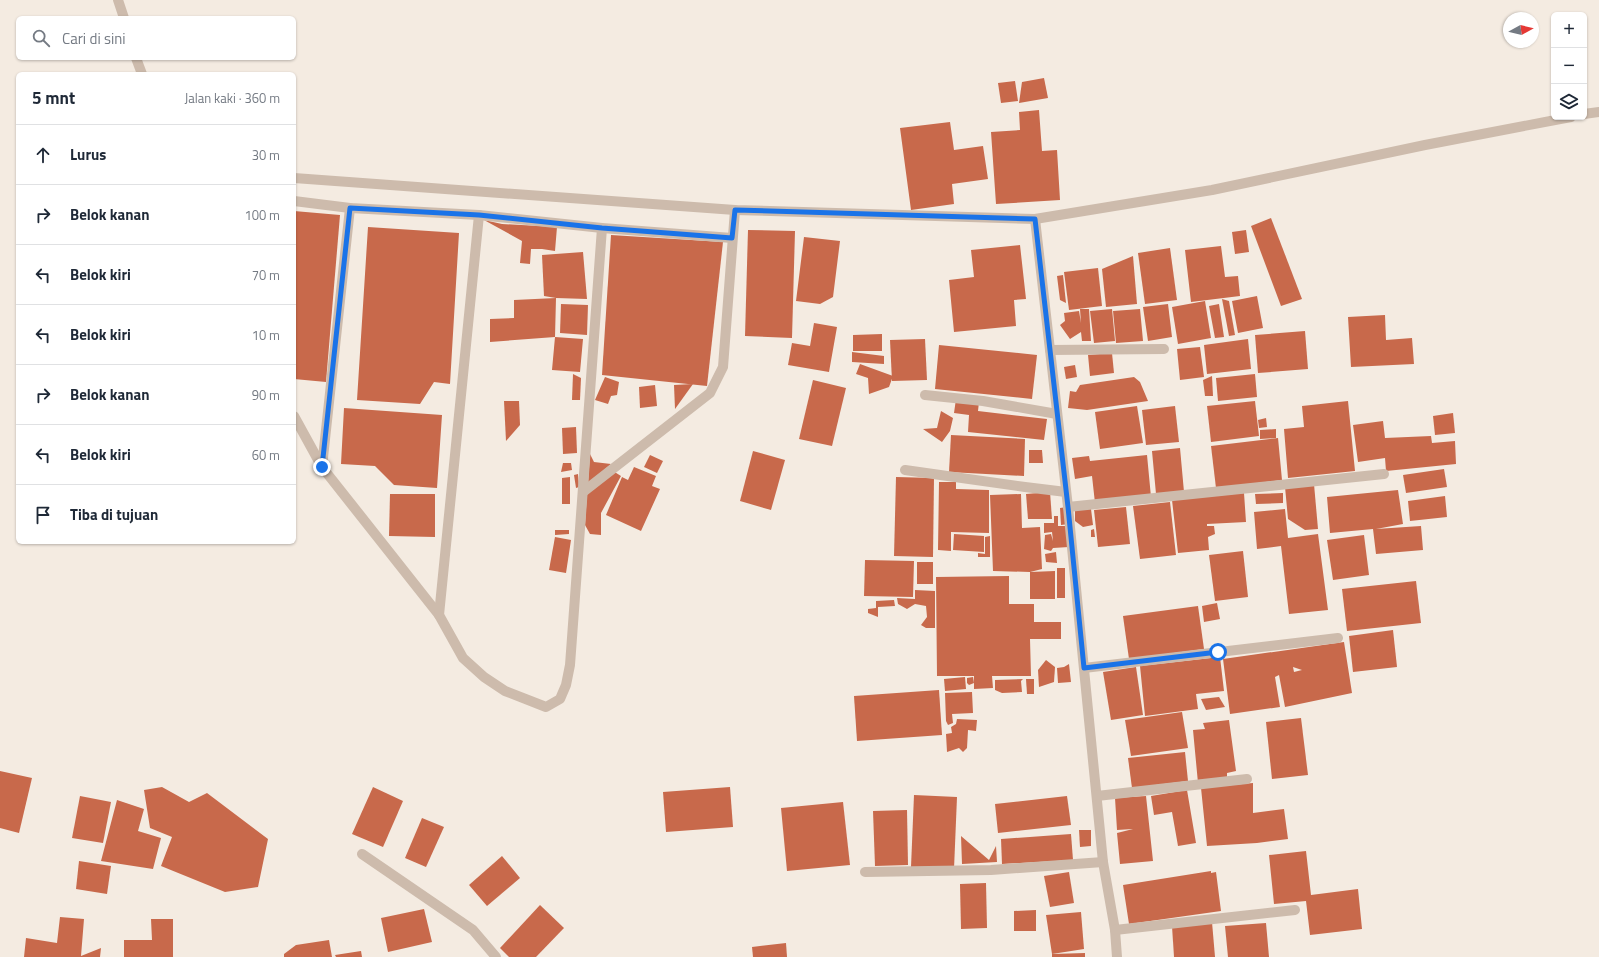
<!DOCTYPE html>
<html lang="id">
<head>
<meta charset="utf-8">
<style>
  :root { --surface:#fff; --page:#f2f2f3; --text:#1f2937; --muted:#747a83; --line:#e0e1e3 }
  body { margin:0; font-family:"Titillium Web",sans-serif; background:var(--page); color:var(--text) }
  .controls { position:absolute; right:12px; top:12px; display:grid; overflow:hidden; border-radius:6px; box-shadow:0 1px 3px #0004 }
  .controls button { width:36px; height:36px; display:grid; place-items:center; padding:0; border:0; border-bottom:1px solid var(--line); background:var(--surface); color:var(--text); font:20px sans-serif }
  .compass { position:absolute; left:1503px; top:12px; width:36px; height:36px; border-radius:50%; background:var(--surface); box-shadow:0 1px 3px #0004; rotate:82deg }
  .stop { position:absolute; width:12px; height:12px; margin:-9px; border:3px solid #1a73e8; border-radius:50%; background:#fff }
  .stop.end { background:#1a73e8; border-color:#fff; box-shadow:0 1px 4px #0008 }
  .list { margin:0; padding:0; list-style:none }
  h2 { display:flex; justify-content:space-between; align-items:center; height:52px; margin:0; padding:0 16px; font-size:17px }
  h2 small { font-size:13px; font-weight:400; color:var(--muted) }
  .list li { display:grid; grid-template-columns:26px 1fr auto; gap:12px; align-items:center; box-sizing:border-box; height:60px; padding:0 16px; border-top:1px solid var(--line) }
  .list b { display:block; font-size:15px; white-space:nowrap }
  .list em { font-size:13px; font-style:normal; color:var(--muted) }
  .icon { flex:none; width:22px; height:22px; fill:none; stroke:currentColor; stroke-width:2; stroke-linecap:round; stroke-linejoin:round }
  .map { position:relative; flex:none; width:1599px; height:957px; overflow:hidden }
  .search { position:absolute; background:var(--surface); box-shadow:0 1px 3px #0004; left:16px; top:16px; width:280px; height:44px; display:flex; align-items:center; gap:10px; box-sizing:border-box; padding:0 14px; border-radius:6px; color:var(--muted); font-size:15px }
  .panel { position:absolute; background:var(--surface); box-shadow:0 1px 3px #0004; left:16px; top:72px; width:280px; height:472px; border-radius:6px }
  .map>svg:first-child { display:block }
</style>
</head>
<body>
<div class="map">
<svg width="1599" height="957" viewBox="0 0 1599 957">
  <rect width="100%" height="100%" fill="#f4ebe1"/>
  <g fill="#c8694b" fill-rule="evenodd">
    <path d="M1044 78 1048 98 1019 103 1022 82Z"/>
    <path d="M1015 81 1018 101 1001 103 998 83Z"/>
    <path d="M1039 110 1042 151 1057 150 1060 200 996 204 991 132 1020 130 1019 112Z"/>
    <path d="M950 122 954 150 983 146 988 179 952 184 954 204 911 210 900 128Z"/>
    <path d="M294 211 340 215 326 382 294 379Z"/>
    <path d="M1271 218 1302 299 1281 306 1251 226Z"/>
    <path d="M484 220 502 224 557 227 555 251 542 249H531L530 264 520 263 522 241Z"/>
    <path d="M368 227 459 233 450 384 434 382 420 404 357 400Z"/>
    <path d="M748 230 795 231 792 338 745 336Z"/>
    <path d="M1246 230 1249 252 1235 254 1232 232Z"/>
    <path d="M611 235 723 242 707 386 602 375Z"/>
    <path d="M804 237 840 241 833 297 820 304 796 301Z"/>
    <path d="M1020 245 1026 299 1014 300 1016 326 954 332 949 280 974 277 971 250Z"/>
    <path d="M1221 246 1225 277 1238 276 1240 296 1191 302 1185 250Z"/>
    <path d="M1170 248 1177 300 1145 304 1138 253Z"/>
    <path d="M583 252 587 299 556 298 544 296 542 255Z"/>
    <path d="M1133 256 1137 304 1106 307 1102 269Z"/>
    <path d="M1098 268 1102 306 1069 310 1064 272Z"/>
    <path d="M1063 275 1066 303 1060 300 1057 276Z"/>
    <path d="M1257 296 1263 328 1238 333 1232 301Z"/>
    <path d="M556 298 555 337 490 342V319L514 318V300Z"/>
    <path d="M1222 299 1229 301 1235 335 1229 336Z"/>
    <path d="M1205 301 1211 338 1178 344 1172 307Z"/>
    <path d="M561 304 588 305 587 335 560 333Z"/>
    <path d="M1168 304 1172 337 1148 341 1143 307Z"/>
    <path d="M1219 304 1224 337 1215 338 1209 306Z"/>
    <path d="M1080 309H1089L1091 341H1082L1081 332 1070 339 1060 325 1065 321 1064 313 1079 311 1081 323Z"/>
    <path d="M1112 309 1115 341 1094 343 1090 311Z"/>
    <path d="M1140 309 1143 341 1116 343 1113 311Z"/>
    <path d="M1385 315 1386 340 1412 338 1414 364 1351 367 1348 317Z"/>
    <path d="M814 323 837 327 829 372 788 365 792 343 810 346Z"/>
    <path d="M1305 331 1308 369 1258 373 1255 335Z"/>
    <path d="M882 334V351H853V335Z"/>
    <path d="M555 337 583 339 580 372 552 370Z"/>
    <path d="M925 339 927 380 892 381 890 340Z"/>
    <path d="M1248 339 1251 369 1207 374 1204 345Z"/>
    <path d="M939 345 1037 355 1032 399 935 389Z"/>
    <path d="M1200 347 1204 377 1180 380 1177 349Z"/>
    <path d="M852 352 884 356V364L852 362Z"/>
    <path d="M1112 353 1114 373 1090 376 1088 355Z"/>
    <path d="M860 364 893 376 889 387 869 394 868 378 856 374Z"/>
    <path d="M1075 365 1077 377 1066 379 1064 367Z"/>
    <path d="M573 374 581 378 580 400H572Z"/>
    <path d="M1255 374 1257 397 1218 401 1216 378Z"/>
    <path d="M1212 376 1213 396H1205L1203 380Z"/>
    <path d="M605 377 619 382 617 395 611 396 608 404 595 400Z"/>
    <path d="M1134 377 1140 382 1148 401 1087 410 1068 408 1070 391 1076 392 1080 385Z"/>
    <path d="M813 380 846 388 832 446 799 439Z"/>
    <path d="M693 384 675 409 674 385Z"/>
    <path d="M655 385 657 406 640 408 639 387Z"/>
    <path d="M956 399 979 402 978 411 1047 419 1044 440 968 432 969 415 954 413Z"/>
    <path d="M504 401H519L520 425 506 441Z"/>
    <path d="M1255 401 1259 436 1211 442 1207 406Z"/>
    <path d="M1348 401 1355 471 1288 478 1284 429 1304 427 1302 406Z"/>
    <path d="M1137 406 1143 443 1100 449 1095 412Z"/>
    <path d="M1175 406 1179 442 1146 445 1142 410Z"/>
    <path d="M344 408 442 415 437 488 394 485 375 466 341 464Z"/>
    <path d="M941 411 953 418 950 431 942 442 923 429 937 428Z"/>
    <path d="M1453 413 1455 433 1435 435 1433 416Z"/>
    <path d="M1266 418 1267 427 1259 428 1258 420Z"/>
    <path d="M1383 421 1385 438 1431 436 1432 443 1455 441 1456 464 1386 471 1385 458 1358 462 1353 425Z"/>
    <path d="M576 427 577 453 563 454 562 428Z"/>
    <path d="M1276 429V438L1260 439V430Z"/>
    <path d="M951 435 1025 439 1024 476 949 472Z"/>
    <path d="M1278 438 1282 480 1216 488 1211 446Z"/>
    <path d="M1180 448 1184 492 1156 494 1152 451Z"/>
    <path d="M1029 450H1042L1043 463H1029Z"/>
    <path d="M753 451 785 460 771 510 740 501Z"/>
    <path d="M590 454 594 462 611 464 588 484Z"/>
    <path d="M650 455 663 461 657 473 644 467Z"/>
    <path d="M1147 455 1151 497 1095 503 1092 476 1075 479 1072 458 1089 456 1090 461Z"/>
    <path d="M563 463H571L572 470 561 472Z"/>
    <path d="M634 467 656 476 652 486 660 489 641 531 606 515 622 477 628 480Z"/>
    <path d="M1444 469 1447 487 1406 493 1403 475Z"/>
    <path d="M613 471 621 476 601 513V535L590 534 585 525 587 494Z"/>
    <path d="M578 474 579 487 576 488 574 475Z"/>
    <path d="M570 477V504H562V478Z"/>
    <path d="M896 477 934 478 933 557 894 556Z"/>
    <path d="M939 482H956V489L989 490V533L951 532V551L938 550Z"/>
    <path d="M1314 484 1318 529 1305 530 1288 519 1285 487Z"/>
    <path d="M1398 490 1403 524 1376 529 1421 526 1423 550 1376 554 1373 529 1330 533 1327 497Z"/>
    <path d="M1050 492 1052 519H1028L1026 494Z"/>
    <path d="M1244 493 1246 522 1207 524V526H1214L1215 534 1208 537 1209 550 1178 553 1172 500Z"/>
    <path d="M1283 493V503L1256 504 1255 494Z"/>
    <path d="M390 494H435V537L389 536Z"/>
    <path d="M1021 494 1022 528 1040 527 1042 569 1030 572 993 571 990 495Z"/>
    <path d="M1445 496 1447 517 1410 521 1408 501Z"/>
    <path d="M1170 502 1176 555 1140 559 1133 506Z"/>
    <path d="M1067 507 1069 524 1061 525 1060 508Z"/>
    <path d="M1126 507 1130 544 1098 547 1094 510Z"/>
    <path d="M1075 509H1091L1093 525 1083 527 1075 521Z"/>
    <path d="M1285 509 1288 538 1318 534 1328 610 1289 614 1281 546 1257 549 1254 512Z"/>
    <path d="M1054 516H1058V526H1068L1069 547 1053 548 1051 551 1044 549 1045 535 1051 534 1053 541 1052 532 1044 533V523H1054Z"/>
    <path d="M1094 529 1095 537H1091V530Z"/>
    <path d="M555 530H569V534L555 535Z"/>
    <path d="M954 534 984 536V552L953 550Z"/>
    <path d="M1364 535 1369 575 1333 580 1327 540Z"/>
    <path d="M990 536V557H978V553L985 554V537Z"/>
    <path d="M555 537 571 540 566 573 549 570Z"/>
    <path d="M1243 551 1248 597 1215 601 1209 555Z"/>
    <path d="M1056 552 1057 563 1046 562 1045 554Z"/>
    <path d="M865 560 914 561 913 597 864 596Z"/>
    <rect x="917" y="562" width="16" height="22"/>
    <rect x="1057" y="568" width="8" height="30"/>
    <path d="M1055 571V599H1030V572Z"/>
    <path d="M1009 576V604H1034V622H1061V639H1030L1031 676H992L993 688 974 689V676H937L936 577Z"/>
    <path d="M1416 581 1421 623 1347 631 1342 589Z"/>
    <path d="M915 590 935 591V628H926L921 625 927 617 926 606 915 604 907 609 898 604 897 598 915 599Z"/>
    <path d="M894 600 895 606 878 607V617L868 613V609L876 608V601Z"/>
    <path d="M1217 603 1220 619 1204 622 1202 606Z"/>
    <path d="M1198 606 1204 649 1129 659 1123 616Z"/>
    <path d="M1393 630 1397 667 1353 672 1349 636Z"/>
    <path d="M1344 642 1352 693 1285 707 1279 675 1275 677 1280 707 1230 714 1223 659ZM1293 667 1302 670 1294 672Z"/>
    <path d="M1220 657 1224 691 1196 694 1198 709 1145 716 1140 666Z"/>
    <path d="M1046 660 1055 667 1054 682 1039 687 1038 670Z"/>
    <path d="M1069 664 1071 682 1058 683 1057 668 1064 667Z"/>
    <path d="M1136 667 1143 715 1111 720 1103 672Z"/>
    <path d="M965 677 966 689 945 691 944 679Z"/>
    <path d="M973 677 974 683 969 685 967 683V678Z"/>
    <path d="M1023 679 1021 681 1022 692 1002 693 995 690V680Z"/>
    <path d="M1026 679H1034V694H1027Z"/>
    <path d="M939 690 942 735 857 741 854 696Z"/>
    <path d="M972 692 973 713 952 714 953 723 948 725 946 721 945 693Z"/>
    <path d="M1219 697 1225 707 1206 710 1201 699Z"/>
    <path d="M1182 712 1188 748 1131 756 1125 720Z"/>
    <path d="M1301 718 1308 775 1272 779 1266 722Z"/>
    <path d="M957 719 977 720 976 731 968 730 967 748 963 752 959 748 947 752 946 734 952 733 951 727 956 724Z"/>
    <path d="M1229 720 1236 771 1227 773V779L1198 783 1193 730 1205 729 1203 723Z"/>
    <path d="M1185 752 1188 781 1132 788 1128 758Z"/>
    <path d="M0 771 32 778 19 833 0 828Z"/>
    <path d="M1253 783V813L1284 809 1288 839 1257 843 1207 846 1201 788Z"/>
    <path d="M162 787 189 802 207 793 268 839 258 887 225 892 161 866 172 837 150 828 144 790Z"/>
    <path d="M373 787 403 801 383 847 352 834Z"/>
    <path d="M730 787 733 827 666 832 663 792Z"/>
    <path d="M1187 790 1196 843 1178 846 1172 812 1154 815 1151 796Z"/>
    <path d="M914 795 957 797 954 869 911 867Z"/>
    <path d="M80 796 111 802 103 843 72 838Z"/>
    <path d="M1067 796 1071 825 998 833 995 804Z"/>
    <path d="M1146 796 1153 861 1120 864 1117 833 1133 829 1117 830 1115 798Z"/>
    <path d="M117 800 144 809 138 831 161 838 153 869 101 861Z"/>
    <path d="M843 802 850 865 787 871 781 808Z"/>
    <path d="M907 810 908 865 875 866 873 811Z"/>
    <path d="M422 818 444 827 426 867 405 858Z"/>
    <path d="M1079 830H1091V846L1080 847Z"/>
    <path d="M1071 834 1073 860 1002 864 1001 839Z"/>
    <path d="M961 836 989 860 996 846 997 862 962 864Z"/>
    <path d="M1306 851 1311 895 1358 889 1362 929 1310 935 1306 901 1274 904 1269 855Z"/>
    <path d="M502 856 520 878 487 906 469 885Z"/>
    <path d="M79 861 111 866 107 894 76 889Z"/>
    <path d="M1211 871V873L1216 872 1221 911 1129 924 1123 885Z"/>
    <path d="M1069 872 1074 903 1050 907 1044 876Z"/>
    <path d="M986 883 987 928 961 929 960 884Z"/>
    <path d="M540 905 564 928 536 957H509L500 948Z"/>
    <path d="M424 909 432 942 388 952 381 918Z"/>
    <path d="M1036 910V931H1014V911Z"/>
    <path d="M1081 912 1084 949 1052 954 1046 915Z"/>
    <path d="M60 917 84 919 81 956 101 948 100 957H24L26 938 57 943Z"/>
    <path d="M151 919H173V957H124V940H152Z"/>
    <path d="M1212 922 1215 957H1174L1172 926Z"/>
    <path d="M1266 923 1269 957H1228L1225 926Z"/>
    <path d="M329 940 332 957H284V954L296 945Z"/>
    <path d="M786 943 787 957H753L752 947Z"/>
    <path d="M361 951 362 957H336L335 955Z"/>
    <path d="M1085 953V957H1052V954Z"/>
  </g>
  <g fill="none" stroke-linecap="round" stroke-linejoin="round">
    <g stroke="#cdbbac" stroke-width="10">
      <path d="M118 0 124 18"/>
      <path d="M136 58 142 74"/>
      <path d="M1584 114 1599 112"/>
      <path d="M294 178 735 210 1035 219 1212 190 1425 145 1571 117"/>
      <path d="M294 201 350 208 479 215 602 228 732 238"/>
      <path d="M1035 219 1068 507 1103 862 1115 930 1117 957"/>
      <path d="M1050 350 1164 349"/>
      <path d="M925 395 983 401 1057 414"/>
      <path d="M294 416 322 467 439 615 463 658 484 677 505 691 546 707 560 699 566 685 570 665 602 228"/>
      <path d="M322 467 350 208"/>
      <path d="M905 470 1025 487 1066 492"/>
      <path d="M583 492 710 393 723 367 735 210"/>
      <path d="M1068 507 1384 474"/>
      <path d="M439 615 479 215"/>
      <path d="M1084 668 1338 638"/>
      <path d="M1097 796 1247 779"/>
      <path d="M362 854 473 930 496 957"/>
      <path d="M865 872 991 870 1103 862"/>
      <path d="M1115 930 1295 910"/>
    </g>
  </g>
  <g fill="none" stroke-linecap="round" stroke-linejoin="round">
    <path stroke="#1a73e8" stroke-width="5" d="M322 467 350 208 479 215 602 228 732 238 735 210 1035 219 1068 507 1084 668 1218 652"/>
  </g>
</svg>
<div class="controls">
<button>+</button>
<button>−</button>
<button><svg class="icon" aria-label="layers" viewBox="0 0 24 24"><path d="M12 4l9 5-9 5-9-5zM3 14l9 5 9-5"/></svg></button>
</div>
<svg class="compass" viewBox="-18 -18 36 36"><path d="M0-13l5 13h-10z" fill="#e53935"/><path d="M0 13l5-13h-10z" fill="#747a83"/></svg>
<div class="stop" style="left:1218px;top:652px"></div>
<div class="stop end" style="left:322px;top:467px"></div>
<div class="search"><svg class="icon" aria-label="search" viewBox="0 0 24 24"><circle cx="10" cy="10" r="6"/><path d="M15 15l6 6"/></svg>Cari di sini</div>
<section class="panel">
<h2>5 mnt<small>Jalan kaki · 360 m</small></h2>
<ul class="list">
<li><svg class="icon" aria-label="ahead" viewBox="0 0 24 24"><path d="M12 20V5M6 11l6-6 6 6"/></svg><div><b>Lurus</b></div><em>30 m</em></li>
<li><svg class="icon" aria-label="right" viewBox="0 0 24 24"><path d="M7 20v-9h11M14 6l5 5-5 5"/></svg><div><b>Belok kanan</b></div><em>100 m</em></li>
<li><svg class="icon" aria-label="left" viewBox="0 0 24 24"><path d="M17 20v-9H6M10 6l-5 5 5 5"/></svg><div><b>Belok kiri</b></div><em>70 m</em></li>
<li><svg class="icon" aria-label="left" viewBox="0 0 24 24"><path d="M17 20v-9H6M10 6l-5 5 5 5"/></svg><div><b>Belok kiri</b></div><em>10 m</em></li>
<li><svg class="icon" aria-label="right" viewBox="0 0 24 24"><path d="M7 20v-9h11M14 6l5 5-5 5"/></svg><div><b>Belok kanan</b></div><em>90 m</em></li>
<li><svg class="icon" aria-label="left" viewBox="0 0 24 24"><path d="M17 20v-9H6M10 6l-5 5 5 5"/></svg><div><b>Belok kiri</b></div><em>60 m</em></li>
<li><svg class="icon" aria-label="arrive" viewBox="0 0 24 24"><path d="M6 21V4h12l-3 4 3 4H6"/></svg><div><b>Tiba di tujuan</b></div></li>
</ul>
</section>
</div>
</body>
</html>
